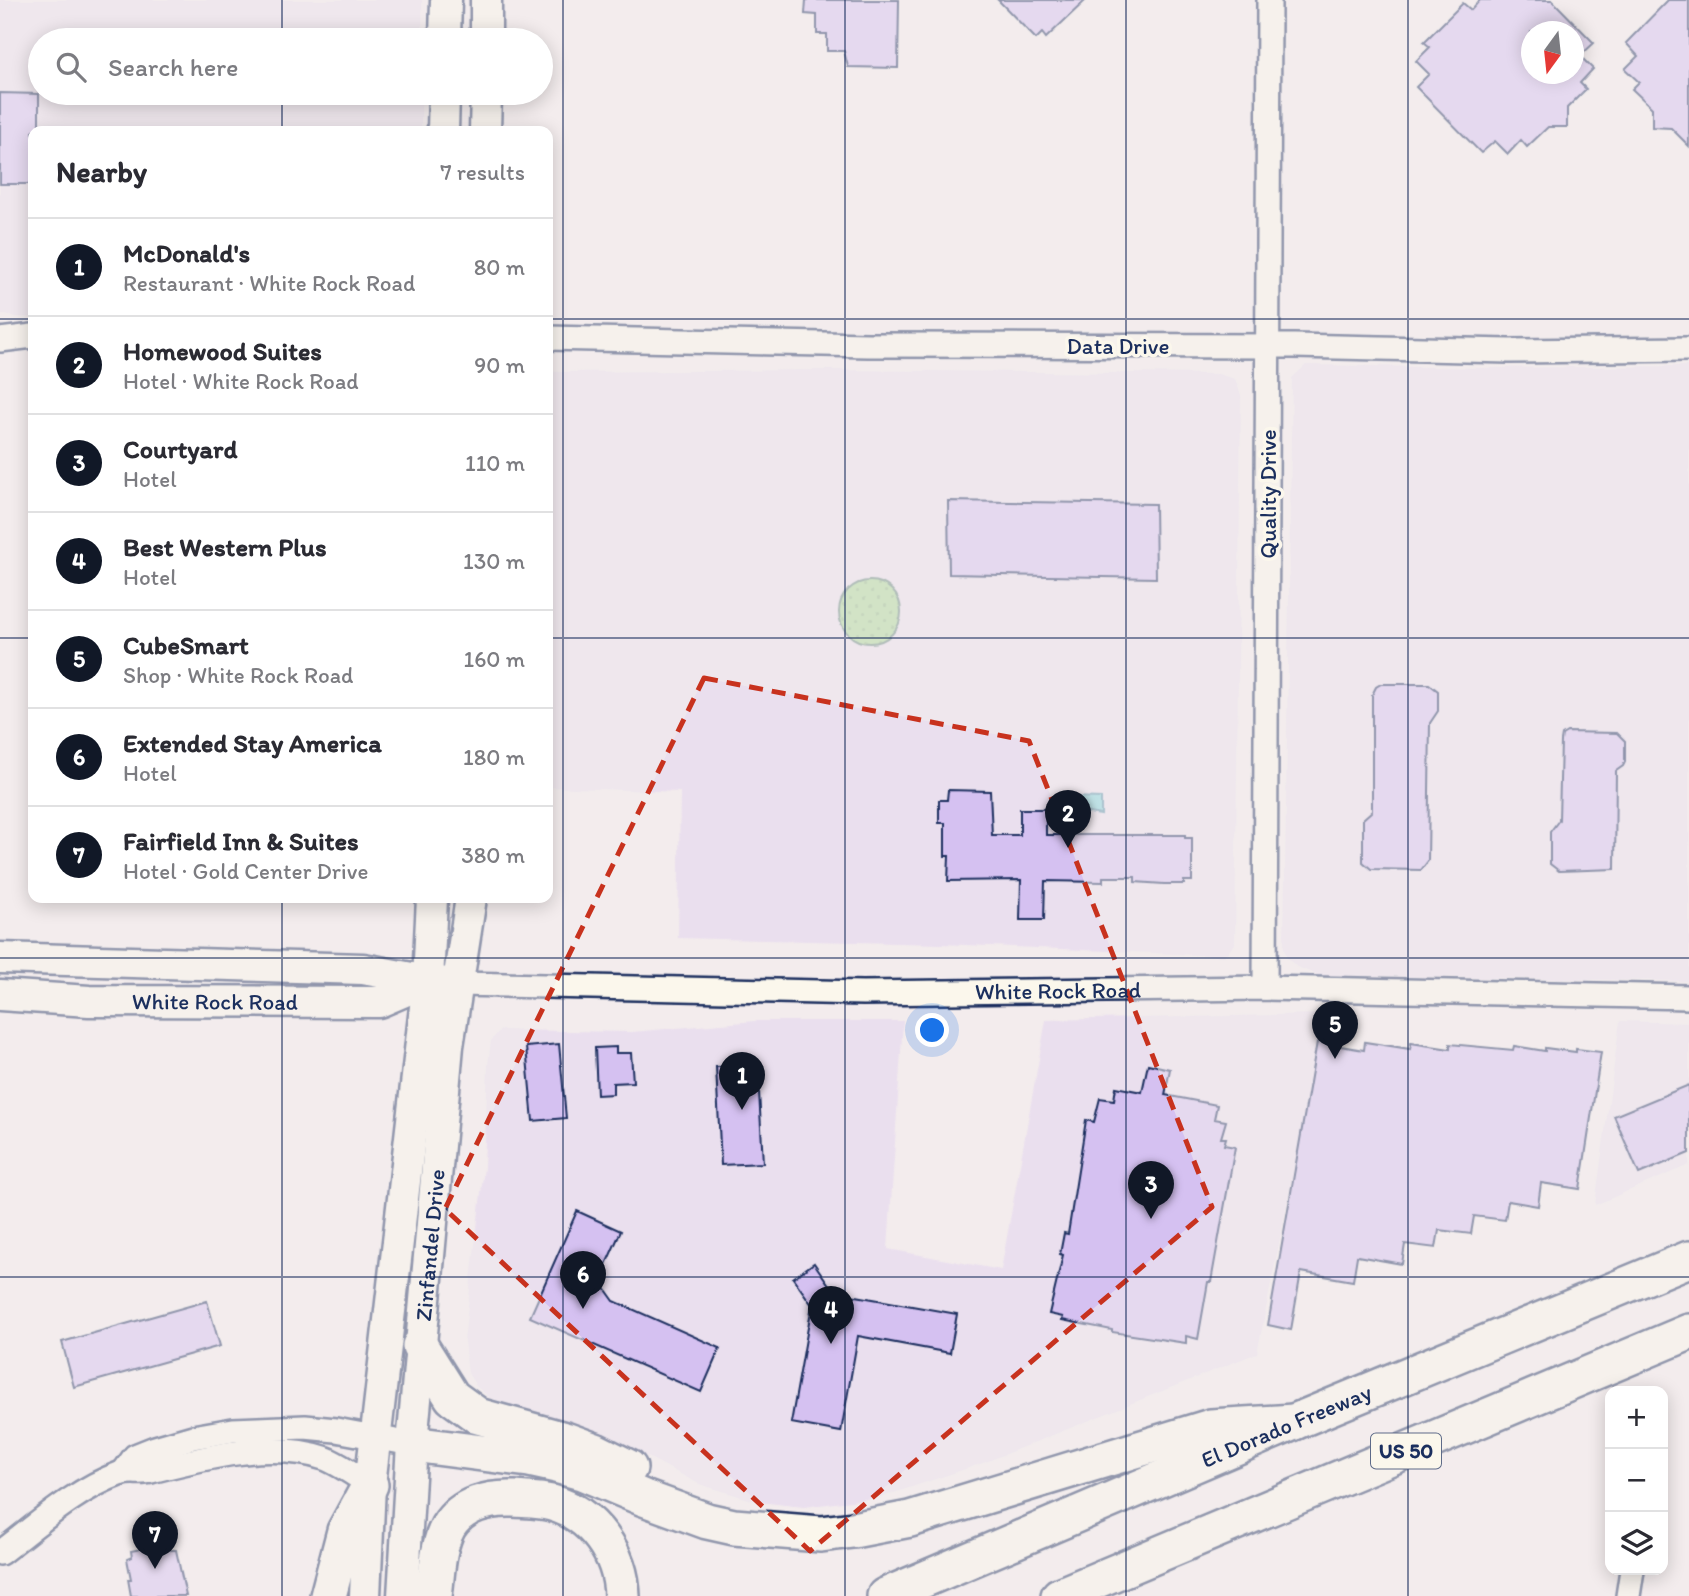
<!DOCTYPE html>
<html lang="en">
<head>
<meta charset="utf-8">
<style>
  :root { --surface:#fff; --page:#f7f7f7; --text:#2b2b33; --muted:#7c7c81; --line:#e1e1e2; --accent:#111827 }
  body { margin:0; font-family:Itim,sans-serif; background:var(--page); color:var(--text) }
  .controls { position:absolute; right:21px; bottom:21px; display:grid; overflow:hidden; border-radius:14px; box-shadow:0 4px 18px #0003 }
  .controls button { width:63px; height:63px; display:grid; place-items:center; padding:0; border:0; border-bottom:2px solid var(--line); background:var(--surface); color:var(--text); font:35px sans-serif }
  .compass { position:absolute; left:1521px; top:21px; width:63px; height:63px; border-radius:50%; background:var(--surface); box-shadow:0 4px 18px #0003; rotate:195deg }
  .you { position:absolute; left:933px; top:1031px; width:24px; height:24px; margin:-18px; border:5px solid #fff; border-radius:50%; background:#1a73e8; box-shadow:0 0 0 10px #1a73e833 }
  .badge { display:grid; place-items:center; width:46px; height:46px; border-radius:50%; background:var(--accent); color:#fff; font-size:23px; font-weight:700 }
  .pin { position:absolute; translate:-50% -58px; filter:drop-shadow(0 2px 4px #0008) }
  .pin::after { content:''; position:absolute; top:37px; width:24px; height:21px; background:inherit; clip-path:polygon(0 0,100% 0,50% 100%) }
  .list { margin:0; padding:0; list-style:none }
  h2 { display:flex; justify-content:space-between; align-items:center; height:91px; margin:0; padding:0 28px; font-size:30px }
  h2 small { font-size:23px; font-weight:400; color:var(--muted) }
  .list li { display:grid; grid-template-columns:46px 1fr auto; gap:21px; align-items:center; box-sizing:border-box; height:98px; padding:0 28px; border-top:2px solid var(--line) }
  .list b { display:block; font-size:26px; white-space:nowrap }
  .list p { margin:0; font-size:23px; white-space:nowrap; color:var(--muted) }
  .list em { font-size:23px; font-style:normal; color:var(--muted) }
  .icon { flex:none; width:38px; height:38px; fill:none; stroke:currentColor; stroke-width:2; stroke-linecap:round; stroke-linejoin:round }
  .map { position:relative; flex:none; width:1689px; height:1596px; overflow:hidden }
  .search { position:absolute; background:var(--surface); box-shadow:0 4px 18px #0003; left:28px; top:28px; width:525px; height:77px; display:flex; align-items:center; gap:18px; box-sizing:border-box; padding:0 24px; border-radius:38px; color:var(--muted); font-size:26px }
  .panel { position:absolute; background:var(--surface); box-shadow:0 4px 18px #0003; left:28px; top:126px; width:525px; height:777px; border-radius:14px }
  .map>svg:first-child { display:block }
</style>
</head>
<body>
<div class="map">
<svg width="1689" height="1596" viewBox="0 0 1689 1596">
  <defs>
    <pattern id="grass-dots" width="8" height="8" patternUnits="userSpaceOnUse" patternTransform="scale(1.75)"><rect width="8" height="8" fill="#aad898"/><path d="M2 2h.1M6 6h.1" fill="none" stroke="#92ba85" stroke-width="1.8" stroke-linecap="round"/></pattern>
  </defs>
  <rect width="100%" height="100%" fill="#f3eced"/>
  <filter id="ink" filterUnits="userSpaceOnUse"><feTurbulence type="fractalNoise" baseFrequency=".0143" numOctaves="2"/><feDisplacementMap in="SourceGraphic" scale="14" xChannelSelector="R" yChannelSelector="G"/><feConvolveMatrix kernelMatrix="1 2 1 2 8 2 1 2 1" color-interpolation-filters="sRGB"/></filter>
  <g filter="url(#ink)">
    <g fill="#eadfee">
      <path d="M0 0H422V40H40V93H421V131H33V317H17L0 314Z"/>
      <path d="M1306 365 1483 368 1689 366V981L1318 975 1297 967 1287 958 1284 948 1292 378Z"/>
      <path d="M831 370 1218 374 1235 379 1241 395 1235 944 1224 956 941 944 678 938 680 792 548 787V372Z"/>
      <path d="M1325 1014 1257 1353 983 1463 882 1497 804 1507 759 1502 699 1484 599 1431 490 1398 476 1386 468 1373 464 1341 484 1167 488 1065 491 1041 500 1030 632 1032 755 1021H903L888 1249 1001 1270 1046 1020Z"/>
      <path d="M1620 1021 1689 1023V1165L1595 1205Z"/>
    </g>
    <circle fill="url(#grass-dots)" stroke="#62847b" stroke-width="2" cx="870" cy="612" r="31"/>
    <path fill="#82d3dc" stroke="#5991aa" stroke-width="2" d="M1072 797 1101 798V815L1071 810Z"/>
    <g fill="#d5c1f1" stroke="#1b2f5e" stroke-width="2" fill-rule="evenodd">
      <path d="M806 0H899L898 68 848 67 844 51H827V34H817V15L805 14Z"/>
      <path d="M998 0H1086L1046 38 1042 33 1036 39Z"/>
      <path d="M1480 0H1552L1594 43 1580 56 1593 69 1580 83 1586 89 1567 108V127H1548L1527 147 1521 140 1508 154 1495 141 1481 153 1416 87 1429 74 1416 61 1430 47 1424 42 1463 3 1471 10ZM1531 32H1573V74H1531Z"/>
      <path d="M1668 0H1689V146L1671 128 1652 127V108L1632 89 1639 82 1625 69 1638 56 1626 43Z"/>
      <path d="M0 93 39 94V131H33V184H0Z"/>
      <path d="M948 501 1155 504 1156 578 949 574Z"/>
      <path d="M1381 684H1429L1438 691V711L1430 723 1428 861 1421 870 1371 869 1363 862V819L1372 811V695L1376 687Z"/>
      <path d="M1567 732 1617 733 1625 741V762L1623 766 1616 771 1615 869 1559 871 1550 864V832L1559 820 1561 741 1562 735Z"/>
      <path d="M948 790 990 791 992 835H1020V809H1046V835H1185V838H1192V881H1184V884H1164L1135 882V877H1103V882L1045 881 1044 920H1020L1021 880 948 881 949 856H945V823H939V800H947Z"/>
      <path d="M1317 1042 1364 1050 1365 1042 1410 1049 1411 1043 1450 1049V1044L1513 1050 1514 1046 1545 1051V1048L1576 1052V1049L1601 1052 1580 1189 1541 1183 1538 1206 1508 1201 1505 1220 1474 1216 1471 1234 1439 1230 1436 1248 1405 1244 1402 1264 1357 1256 1353 1281 1301 1272 1291 1330 1268 1325Z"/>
      <path d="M559 1044 566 1118 533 1121 526 1047Z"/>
      <path d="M616 1047V1053H631L633 1082 613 1083V1094L597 1095 595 1048Z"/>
      <path d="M1148 1064 1170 1069 1165 1095 1217 1105 1214 1119 1226 1121 1221 1138H1226L1224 1145 1235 1147 1211 1282H1208L1198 1339 1186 1336V1343L1112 1332V1330L1062 1320 1063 1317 1049 1314 1063 1255 1060 1254 1064 1233 1068 1234 1086 1120 1094 1122 1100 1098 1114 1100 1116 1087 1142 1092Z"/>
      <path d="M753 1066 755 1092H759L763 1163 721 1165 716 1067Z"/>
      <path d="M1689 1085V1153L1639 1174 1614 1116Z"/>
      <path d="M577 1211 621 1231 599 1280 614 1301 720 1348 701 1392 530 1317Z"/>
      <path d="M814 1263 834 1292 957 1314 950 1353 858 1336 841 1432 791 1423 812 1305 793 1278Z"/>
      <path d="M207 1301 220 1346 74 1387 62 1342Z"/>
      <path d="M165 1544V1550H176L186 1596H131L128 1579H131L127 1559 132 1557 131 1551Z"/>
    </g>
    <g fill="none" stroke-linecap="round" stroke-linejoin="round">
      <defs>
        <g id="minor">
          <path d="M548 338 868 345 1294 346 1509 351 1689 349"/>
          <path d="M0 340 33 336"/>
          <path id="s1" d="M458 984 863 993 1265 988 1689 997"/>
          <path d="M1265 988 1269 0"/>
          <path d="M123 1473 135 1456 155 1448 193 1437 233 1430 305 1427 336 1430 412 1444"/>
          <path d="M0 1553C37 1525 75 1490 119 1474 129 1470 141 1474 151 1471 202 1458 271 1440 324 1458 340 1464 355 1475 370 1485"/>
          <path d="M1628 1596 1632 1570"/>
        </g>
        <g id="major">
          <path d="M445 40 446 0"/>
          <path d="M486 40V0"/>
          <path d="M443 131 444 93"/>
          <path d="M485 131 486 93"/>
          <path d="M0 958 363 969 428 981 447 983"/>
          <path id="s2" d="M0 995 89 1001 379 1002 428 981"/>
          <path d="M365 1596 370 1485 428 981 432 898"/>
          <path id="s3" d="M403 1596 412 1444 448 1046 471 898"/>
        </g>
        <g id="highway">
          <path d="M420 1346 452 1397 478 1416 565 1440 595 1451 629 1468"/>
          <path d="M412 1444 529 1459 556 1465 582 1472 644 1498 707 1521 734 1527 821 1534 853 1530 910 1519 1211 1427 1294 1422"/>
          <path d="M328 1596 345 1531 370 1485"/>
          <path d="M434 1596C437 1574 437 1547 448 1527 462 1504 489 1498 514 1499 527 1500 540 1500 552 1503 593 1514 621 1554 622 1596"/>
          <path id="s4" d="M885 1596 1294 1422 1689 1259"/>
          <path d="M1059 1596 1689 1332"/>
        </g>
      </defs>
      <use href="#minor" stroke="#1b2f5e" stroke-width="28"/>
      <use href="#major" stroke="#1b2f5e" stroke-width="35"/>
      <use href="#highway" stroke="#1b2f5e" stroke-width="40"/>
      <use href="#minor" stroke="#fbf7ec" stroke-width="23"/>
      <use href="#major" stroke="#fbf7ec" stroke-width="30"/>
      <use href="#highway" stroke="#fbf7ec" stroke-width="35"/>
    </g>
  </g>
  <path d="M0 0H1689V1596H0ZM704 678 1029 741 1212 1207 810 1551 445 1209Z" fill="#f3eced" fill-opacity=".55" fill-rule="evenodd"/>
  <path fill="none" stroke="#c8321e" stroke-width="5" stroke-dasharray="14 9" stroke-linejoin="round" d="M704 678 1029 741 1212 1207 810 1551 445 1209Z"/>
  <path fill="none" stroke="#1b2f5e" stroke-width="2" stroke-opacity="0.55" d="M282 0V40M563 0V1596M845 0V1596M1126 0V1596M1408 0V1596M282 93V131M0 319H33M548 319H1689M0 638H33M548 638H1689M282 898V1596M0 958H1689M0 1277H1689"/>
  <g text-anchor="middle" stroke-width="7" stroke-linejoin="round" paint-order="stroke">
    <rect fill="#fbf7ec" stroke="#5e6b89" stroke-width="2" x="1371" y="1433.5" width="70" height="35" rx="5"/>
    <g font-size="21" font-weight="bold" fill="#1b2f5e">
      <text x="1406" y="1458">US 50</text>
    </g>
    <g font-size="23" fill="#1b2f5e" stroke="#fbf7ec">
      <text x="1118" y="354">Data Drive</text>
      <text transform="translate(1268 494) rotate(-90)" y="8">Quality Drive</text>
      <text dy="8" stroke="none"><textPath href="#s1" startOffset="600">White Rock Road</textPath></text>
      <text dy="8" stroke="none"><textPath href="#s2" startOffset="215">White Rock Road</textPath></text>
      <text dy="8" stroke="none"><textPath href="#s3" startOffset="352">Zinfandel Drive</textPath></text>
      <text dy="8" stroke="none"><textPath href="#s4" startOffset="436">El Dorado Freeway</textPath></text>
    </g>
  </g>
</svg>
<div class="controls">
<button>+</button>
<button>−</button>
<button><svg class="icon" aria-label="layers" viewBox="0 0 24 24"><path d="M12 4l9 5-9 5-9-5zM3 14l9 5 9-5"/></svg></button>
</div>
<svg class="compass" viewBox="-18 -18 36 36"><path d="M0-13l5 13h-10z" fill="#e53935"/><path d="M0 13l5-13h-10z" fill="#7c7c81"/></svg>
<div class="you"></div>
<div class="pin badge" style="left:742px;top:1110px">1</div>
<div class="pin badge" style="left:1068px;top:848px">2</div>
<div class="pin badge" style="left:1151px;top:1219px">3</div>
<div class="pin badge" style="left:831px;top:1344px">4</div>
<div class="pin badge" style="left:1335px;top:1059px">5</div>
<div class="pin badge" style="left:583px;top:1309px">6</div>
<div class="pin badge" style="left:155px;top:1569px">7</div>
<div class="search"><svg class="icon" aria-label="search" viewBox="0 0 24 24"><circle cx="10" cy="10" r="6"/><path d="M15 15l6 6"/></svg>Search here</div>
<section class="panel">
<h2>Nearby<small>7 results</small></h2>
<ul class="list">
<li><span class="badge">1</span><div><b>McDonald's</b><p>Restaurant · White Rock Road</p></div><em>80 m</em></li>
<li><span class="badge">2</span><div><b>Homewood Suites</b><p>Hotel · White Rock Road</p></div><em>90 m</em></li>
<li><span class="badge">3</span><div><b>Courtyard</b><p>Hotel</p></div><em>110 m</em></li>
<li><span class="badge">4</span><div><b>Best Western Plus</b><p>Hotel</p></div><em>130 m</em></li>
<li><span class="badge">5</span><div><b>CubeSmart</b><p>Shop · White Rock Road</p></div><em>160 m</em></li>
<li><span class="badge">6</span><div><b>Extended Stay America</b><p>Hotel</p></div><em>180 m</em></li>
<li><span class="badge">7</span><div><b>Fairfield Inn &amp; Suites</b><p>Hotel · Gold Center Drive</p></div><em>380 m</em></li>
</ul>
</section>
</div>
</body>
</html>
